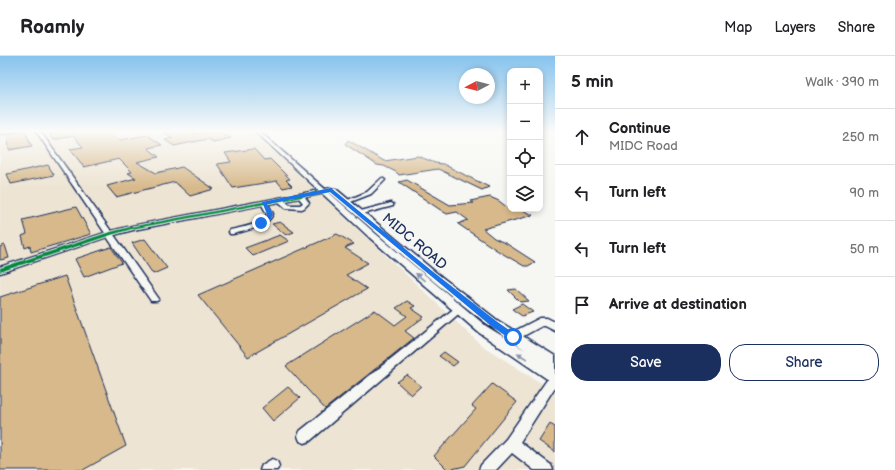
<!DOCTYPE html>
<html lang="en">
<head>
<meta charset="utf-8">
<style>
  :root { --surface:#fff; --page:#f2f2f2; --text:#202124; --muted:#757577; --line:#e0e0e0; --accent:#1b2f5e }
  body { margin:0; font-family:"Balsamiq Sans",sans-serif; background:var(--page); color:var(--text) }
  .controls { position:absolute; right:12px; top:12px; display:grid; overflow:hidden; border-radius:8px; box-shadow:0 2px 6px #0003 }
  .controls button { width:36px; height:36px; display:grid; place-items:center; padding:0; border:0; border-bottom:1px solid var(--line); background:var(--surface); color:var(--text); font:20px sans-serif }
  .compass { position:absolute; left:459px; top:12px; width:36px; height:36px; border-radius:50%; background:var(--surface); box-shadow:0 2px 6px #0003; rotate:263deg }
  .stop { position:absolute; width:12px; height:12px; margin:-9px; border:3px solid #1a73e8; border-radius:50%; background:#fff }
  .stop.end { background:#1a73e8; border-color:#fff; box-shadow:0 1px 4px #0008 }
  .list { margin:0; padding:0; list-style:none }
  h2 { display:flex; justify-content:space-between; align-items:center; height:52px; margin:0; padding:0 16px; font-size:17px }
  h2 small { font-size:13px; font-weight:400; color:var(--muted) }
  .list li { display:grid; grid-template-columns:26px 1fr auto; gap:12px; align-items:center; box-sizing:border-box; height:56px; padding:0 16px; border-top:1px solid var(--line) }
  .list b { display:block; font-size:15px; white-space:nowrap }
  .list p { margin:0; font-size:13px; white-space:nowrap; color:var(--muted) }
  .list em { font-size:13px; font-style:normal; color:var(--muted) }
  .actions { display:flex; gap:8px; padding:12px 16px }
  .actions a { flex:1; padding:9px 0; border:1px solid var(--accent); border-radius:16px; text-align:center; font-size:14px; color:var(--accent) }
  .actions .main { background:var(--accent); color:#fff }
  .icon { flex:none; width:22px; height:22px; fill:none; stroke:currentColor; stroke-width:2; stroke-linecap:round; stroke-linejoin:round }
  .map { position:relative; flex:none; width:555px; height:414px; overflow:hidden }
  header { display:flex; align-items:center; gap:24px; box-sizing:border-box; height:56px; padding:0 20px; background:var(--surface); border-bottom:1px solid var(--line) }
  header strong { font-size:19px }
  nav { display:flex; gap:22px; margin-inline-start:auto; font-size:14px }
  main { display:flex }
  aside { flex:1; background:var(--surface) }
  .map>svg:first-child { display:block }
</style>
</head>
<body>
<header>
<strong>Roamly</strong>
<nav><a>Map</a><a>Layers</a><a>Share</a></nav>
</header>
<main>
<div class="map">
<svg width="555" height="414" viewBox="0 0 555 414">
  <rect width="100%" height="100%" fill="#f6f6f2"/>
  <filter id="ink" filterUnits="userSpaceOnUse"><feTurbulence type="fractalNoise" baseFrequency=".025" numOctaves="2"/><feDisplacementMap in="SourceGraphic" scale="8" xChannelSelector="R" yChannelSelector="G"/><feConvolveMatrix kernelMatrix="1 2 1 2 8 2 1 2 1" color-interpolation-filters="sRGB"/></filter>
  <g filter="url(#ink)">
    <path fill="#ede4d3" d="M0 75H253L481 289 555 336V414H0Z"/>
    <g fill="#d7b98b" stroke="#1b2f5e">
      <path d="M18 75H25L32 90 9 94 7 78Z"/>
      <path d="M64 75H109L120 84 147 79 162 89 148 92 159 101 137 106 156 117 182 111 214 133 190 140 175 126 116 141 107 130 136 122 128 117 132 116 119 103 84 111 70 93 83 91 73 80 53 84 49 77Z"/>
      <path d="M162 75H194V78L218 75 231 82 213 86 208 83 174 90 165 84 173 82Z"/>
      <path d="M348 84 384 105 418 100 435 107 443 108 489 131 482 134 438 113 399 119 396 116 384 110 377 109 345 88Z"/>
      <path d="M254 93 264 104 270 103 290 123 286 124 292 130 283 132 277 125 233 132 217 108 231 106 225 97Z"/>
      <path d="M48 109 54 119 11 128 7 118Z"/>
      <path d="M407 124 450 149 474 147 470 145 490 141 499 145 512 155 520 153 533 159 483 173 494 182 507 188 535 206 528 210H524L498 195 458 168 468 164 457 156 447 158 442 155 399 126Z"/>
      <path d="M76 151 91 178 31 196 30 190 25 192 22 180 27 178 23 164Z"/>
      <path d="M280 166 294 176 286 179 272 168Z"/>
      <path d="M337 178 354 188 345 192 368 207 346 219 367 233 248 301 198 239Z"/>
      <path d="M280 179 289 185 253 200 245 192Z"/>
      <path d="M145 183 167 212 153 218 132 187Z"/>
      <path d="M5 189 9 202 0 204V191Z"/>
      <path d="M111 191 122 207 84 221 75 203Z"/>
      <path d="M65 220 126 390 83 414H0V241Z"/>
      <path d="M516 233 529 245 520 246 508 234Z"/>
      <path d="M407 245 415 250 411 252 424 261 405 275 414 282 325 353 286 310 375 254 395 269 407 260 396 252Z"/>
      <path d="M522 248 533 256 522 260 512 253Z"/>
      <path d="M444 296 458 306 453 310 439 300Z"/>
      <path d="M407 319 421 330 411 339 397 326Z"/>
      <path d="M492 328 517 346 465 410 448 414 434 400 476 353 472 350Z"/>
      <path d="M288 331 300 342 273 365 262 352Z"/>
      <path d="M550 368 555 371V396L539 385Z"/>
    </g>
    <g fill="none" stroke-linecap="round" stroke-linejoin="round">
      <defs>
        <g id="minor">
          <path d="M9 75H17L0 78V76Z"/>
          <path d="M36 75H40L111 175 132 170 331 132 334 134 331 136 305 141 309 147 304 152 302 153 286 152 279 146 268 148 273 158C266 172 247 174 233 178H230L229 176 230 174C242 171 260 170 267 158L262 149 133 174 114 179 159 243 157 245H151L107 181 0 217V211L105 177ZM299 142 303 147 300 149H290L285 145Z"/>
          <path d="M382 122 385 124 371 138 348 147 346 148 343 146 367 136Z"/>
          <path d="M391 147 393 148V150L359 159 356 157 357 156Z"/>
          <path d="M459 250 462 251 464 253 462 255 310 385 305 387 300 385 298 380 300 375 456 251Z"/>
          <path d="M540 262H547L555 266V275L545 270H542L505 290 501 291 497 290 496 287 497 284Z"/>
          <path d="M555 316V331L520 386 551 409 553 414H534L512 397 496 414H479L481 409 506 383 551 318Z"/>
          <path d="M272 403 277 405 279 410 277 414H260L262 409Z"/>
        </g>
        <path id="major" d="M255 75H259L376 178 486 270 525 294C455 248 394 191 330 137V133H336L434 215 497 264 555 300V313L552 312 555 313V327L550 325 478 276 370 182Z"/>
      </defs>
      <use href="#minor" stroke="#1b2f5e" stroke-width="3"/>
      <use href="#major" stroke="#1b2f5e" stroke-width="3"/>
      <use href="#minor" fill="#f6f6f2" fill-rule="evenodd"/>
      <use href="#major" fill="#f6f6f2" fill-rule="evenodd"/>
      <defs>
        <path id="cycleway" d="M331 133H333V135L132 173 111 179 0 216V212L107 177 130 171Z"/>
      </defs>
      <use href="#cycleway" stroke="#f6f6f2" stroke-width="2"/>
      <use href="#cycleway" fill="#00873e" fill-rule="evenodd"/>
    </g>
    <defs><path id="oneway-solid" d="M-6-.8H1V-3.2L6.5 0L1 3.2V.8H-6Z"/></defs>
    <g fill="#8892a8">
      <use href="#oneway-solid" transform="translate(420 221) rotate(-140)"/>
      <use href="#oneway-solid" transform="translate(522 300) rotate(-148)"/>
    </g>
  </g>
  <linearGradient id="sky" x2="0" y2="1"><stop stop-color="#86c3ed"/><stop offset="0.57" stop-color="#fbfbf9"/><stop offset="1" stop-color="#fbfbf9" stop-opacity="0"/></linearGradient>
  <rect width="555" height="132" fill="url(#sky)"/>
  <path fill="#1a73e8" d="M331 132 432 215 496 265 516 279 517 281 516 283H510L490 269 330 136 267 148 273 158 271 163 263 168 258 167 266 161 267 158 262 146Z"/>
  <g text-anchor="middle" stroke-width="4" stroke-linejoin="round" paint-order="stroke">
    <g font-size="14" fill="#1b2f5e" stroke="#f6f6f2">
      <text transform="translate(415 185) rotate(40)" y="5">MIDC ROAD</text>
    </g>
  </g>
</svg>
<div class="controls">
<button>+</button>
<button>−</button>
<button><svg class="icon" aria-label="locate" viewBox="0 0 24 24"><circle cx="12" cy="12" r="6"/><path d="M12 2v4M12 18v4M2 12h4M18 12h4"/></svg></button>
<button><svg class="icon" aria-label="layers" viewBox="0 0 24 24"><path d="M12 4l9 5-9 5-9-5zM3 14l9 5 9-5"/></svg></button>
</div>
<svg class="compass" viewBox="-18 -18 36 36"><path d="M0-13l5 13h-10z" fill="#e53935"/><path d="M0 13l5-13h-10z" fill="#757577"/></svg>
<div class="stop" style="left:513px;top:281px"></div>
<div class="stop end" style="left:261px;top:167px"></div>
</div>
<aside>
<h2>5 min<small>Walk · 390 m</small></h2>
<ul class="list">
<li><svg class="icon" aria-label="ahead" viewBox="0 0 24 24"><path d="M12 20V5M6 11l6-6 6 6"/></svg><div><b>Continue</b><p>MIDC Road</p></div><em>250 m</em></li>
<li><svg class="icon" aria-label="left" viewBox="0 0 24 24"><path d="M17 20v-9H6M10 6l-5 5 5 5"/></svg><div><b>Turn left</b></div><em>90 m</em></li>
<li><svg class="icon" aria-label="left" viewBox="0 0 24 24"><path d="M17 20v-9H6M10 6l-5 5 5 5"/></svg><div><b>Turn left</b></div><em>50 m</em></li>
<li><svg class="icon" aria-label="arrive" viewBox="0 0 24 24"><path d="M6 21V4h12l-3 4 3 4H6"/></svg><div><b>Arrive at destination</b></div></li>
</ul>
<div class="actions"><a class="main">Save</a><a>Share</a></div>
</aside>
</main>
</body>
</html>
